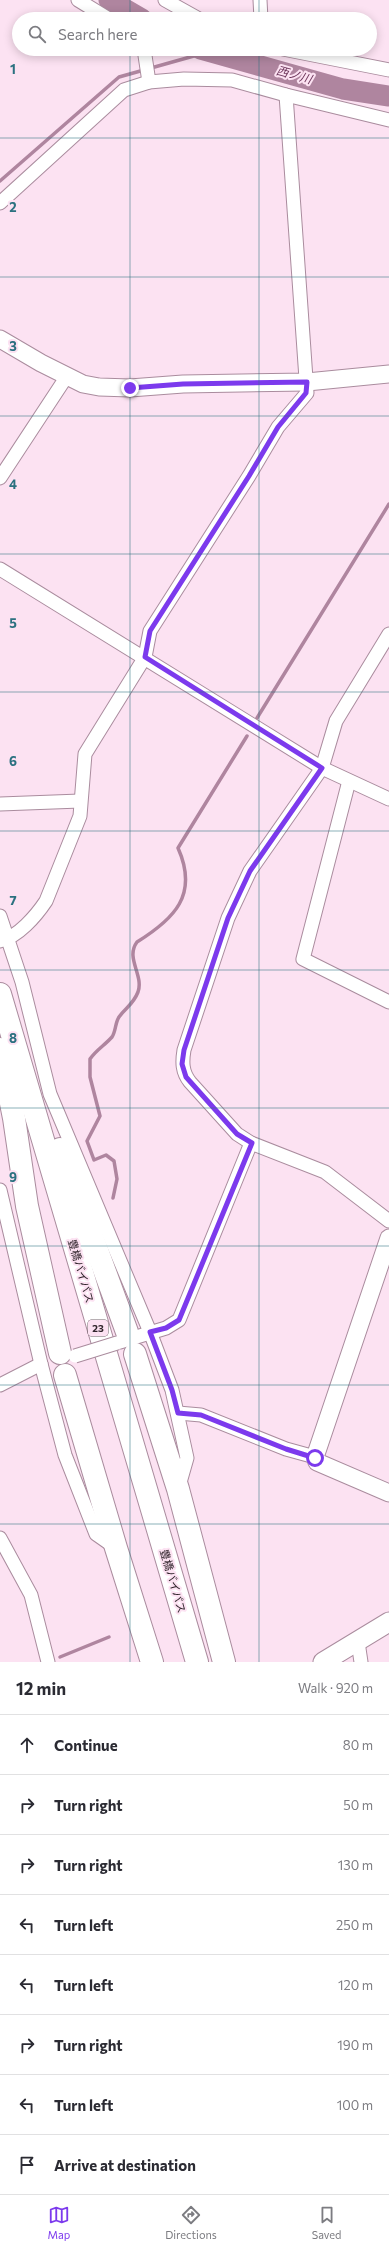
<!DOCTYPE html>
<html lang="en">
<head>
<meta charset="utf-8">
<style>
  :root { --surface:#fff; --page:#f7f7f7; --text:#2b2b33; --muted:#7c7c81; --line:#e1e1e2; --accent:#7c3aed }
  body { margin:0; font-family:Commissioner,"Noto Sans JP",sans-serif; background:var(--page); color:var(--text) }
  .stop { position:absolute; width:12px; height:12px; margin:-9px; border:3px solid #7c3aed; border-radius:50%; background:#fff }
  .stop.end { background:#7c3aed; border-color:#fff; box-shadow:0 1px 4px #0008 }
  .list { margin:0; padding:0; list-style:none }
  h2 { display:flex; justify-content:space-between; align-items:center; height:52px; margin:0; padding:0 16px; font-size:17px }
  h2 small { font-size:13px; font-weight:400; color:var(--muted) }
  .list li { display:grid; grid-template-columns:26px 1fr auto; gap:12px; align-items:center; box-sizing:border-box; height:60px; padding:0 16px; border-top:1px solid var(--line) }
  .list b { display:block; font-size:15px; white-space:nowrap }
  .list em { font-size:13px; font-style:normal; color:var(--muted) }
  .icon { flex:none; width:22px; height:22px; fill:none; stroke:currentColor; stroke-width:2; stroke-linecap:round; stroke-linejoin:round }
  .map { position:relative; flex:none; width:389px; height:1662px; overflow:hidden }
  .search { position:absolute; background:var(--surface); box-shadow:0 2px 10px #0003; left:12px; right:12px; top:12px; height:44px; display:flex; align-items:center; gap:10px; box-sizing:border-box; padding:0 14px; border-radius:22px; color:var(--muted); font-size:15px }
  .sheet { height:532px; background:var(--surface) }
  nav { display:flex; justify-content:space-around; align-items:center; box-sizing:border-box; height:56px; border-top:1px solid var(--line); background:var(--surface); font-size:11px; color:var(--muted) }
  nav a { display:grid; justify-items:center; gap:2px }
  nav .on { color:var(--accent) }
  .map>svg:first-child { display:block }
</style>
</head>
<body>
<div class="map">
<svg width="389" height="1662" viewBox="0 0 389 1662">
  <rect width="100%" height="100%" fill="#fce2f2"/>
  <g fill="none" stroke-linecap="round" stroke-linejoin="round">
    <g stroke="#af859f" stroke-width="3.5">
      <path d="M0 181 119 77 208 52"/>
      <path d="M257 718 389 504"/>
      <path d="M113 1198 117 1179 114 1161 106 1155 94 1160 87 1141 100 1116 90 1077V1059C96 1050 105 1045 112 1037 116 1031 115 1023 119 1017 125 1008 133 1005 138 992 144 975 125 958 137 942 174 919 199 895 178 848L247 736"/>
      <path d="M60 1657 109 1637"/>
    </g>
    <g stroke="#af859f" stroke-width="21">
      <path d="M109 0 142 19"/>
      <path d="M200 49 343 89 389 96"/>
    </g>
    <defs>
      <g id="minor">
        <path d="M78 0 109 19"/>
        <path d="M165 0 199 19"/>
        <path d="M260 0 261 19"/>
        <path d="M144 49 149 82"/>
        <path d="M283 49 389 70"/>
        <path d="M0 203 124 90 149 82 184 79 232 80 286 95 389 120"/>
        <path d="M0 478 67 376"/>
        <path d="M0 569 322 768 389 799"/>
        <path d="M389 634 336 721 322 768 250 871 228 918 184 1050C182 1062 182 1072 190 1082L237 1134 251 1143 325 1172 389 1221"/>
        <path d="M349 781 303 959 389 1002"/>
        <path d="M0 804 80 801"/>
        <path d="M0 916 22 982 50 1094 150 1332 172 1390 187 1458 179 1486"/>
        <path d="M0 941C18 937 36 916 46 901L80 816 85 754 145 657 150 631 249 476 278 427 307 393 286 95"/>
        <path d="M0 1190 41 1364 65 1455 96 1534 116 1548"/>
        <path d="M120 1342 166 1328 179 1320 251 1143"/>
        <path d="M0 1385 41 1364"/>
        <path d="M178 1413 201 1415 286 1449 315 1457"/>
        <path d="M0 1538 31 1595 48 1662"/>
        <path d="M358 1642 361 1662"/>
      </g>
      <g id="tertiary">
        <path d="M0 339 41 363 83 384 99 387 130 388 183 384 307 382 389 374"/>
        <path d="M389 1238 315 1457 317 1462 389 1493"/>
      </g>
      <path id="secondary" d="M323 1662 389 1622"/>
      <g id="trunk">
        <path d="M0 994 197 1662"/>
        <path d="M0 1049 14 1118 27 1206 60 1353"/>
        <path d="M60 1149 127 1332"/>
        <path d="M135 1354 178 1489 224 1662"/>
        <path d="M65 1375 116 1548 152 1662"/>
      </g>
    </defs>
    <use href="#minor" stroke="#aa8c9e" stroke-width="15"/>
    <use href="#tertiary" stroke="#aa8c9e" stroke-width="19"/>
    <use href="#secondary" stroke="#aa8c9e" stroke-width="21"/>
    <use href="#trunk" stroke="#aa8c9e" stroke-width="24"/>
    <use href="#minor" stroke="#fff" stroke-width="13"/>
    <use href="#tertiary" stroke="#fff" stroke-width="17"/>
    <use href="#secondary" stroke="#fff" stroke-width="19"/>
    <use href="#trunk" stroke="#fff" stroke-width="22"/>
    <defs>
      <path id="minor-bridge" d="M75 1356 117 1343"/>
    </defs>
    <use href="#minor-bridge" stroke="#aa8c9e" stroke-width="15" stroke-linecap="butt"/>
    <use href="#minor-bridge" stroke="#fff" stroke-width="13"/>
  </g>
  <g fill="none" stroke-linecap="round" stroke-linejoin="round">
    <path stroke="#7c3aed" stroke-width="5" d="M130 388 183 384 307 382 306 393 278 427 249 476 150 631 145 657 322 768 250 871 228 918 184 1050 182 1064 186 1077 237 1134 252 1143 179 1320 166 1328 150 1332 172 1390 178 1413 201 1415 286 1449 315 1458"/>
  </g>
  <path fill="none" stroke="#2b7180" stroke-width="1" stroke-opacity="0.55" d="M130 0V19M259 0V19M130 49V1662M259 49V1662M0 138H389M0 277H389M0 416H389M0 554H389M0 692H389M0 831H389M0 970H389M0 1108H389M0 1246H389M0 1385H389M0 1524H389"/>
  <g text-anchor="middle" stroke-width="4" stroke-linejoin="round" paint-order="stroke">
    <rect fill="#fce2f2" stroke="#6e5e67" stroke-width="1" x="88" y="1320" width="20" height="16" rx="3"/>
    <g font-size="10" font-weight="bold" fill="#31252c">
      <text x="98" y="1332">23</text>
    </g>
    <g font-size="11" fill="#31252c" stroke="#fce2f2">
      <text transform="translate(81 1271) rotate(74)" y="4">豊橋バイパス</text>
      <text transform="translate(173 1581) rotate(74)" y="4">豊橋バイパス</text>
    </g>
    <g font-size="12" font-style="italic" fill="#6b3459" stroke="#fce2f2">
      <text transform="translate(294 75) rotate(16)" y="4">西ノ川</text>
    </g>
  </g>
  <g font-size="13" text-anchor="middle" font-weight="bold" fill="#2b7180" stroke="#fce2f2" stroke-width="4" stroke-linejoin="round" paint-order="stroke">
    <text x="13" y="74">1</text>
    <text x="13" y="212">2</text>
    <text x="13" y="351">3</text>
    <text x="13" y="489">4</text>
    <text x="13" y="628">5</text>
    <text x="13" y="766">6</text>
    <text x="13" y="905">7</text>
    <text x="13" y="1043">8</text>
    <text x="13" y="1182">9</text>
  </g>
</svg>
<div class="stop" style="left:315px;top:1458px"></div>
<div class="stop end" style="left:130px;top:388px"></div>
<div class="search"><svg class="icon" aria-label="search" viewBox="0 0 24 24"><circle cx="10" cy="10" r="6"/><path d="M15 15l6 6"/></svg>Search here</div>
</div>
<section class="sheet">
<h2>12 min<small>Walk · 920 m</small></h2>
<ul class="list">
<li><svg class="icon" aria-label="ahead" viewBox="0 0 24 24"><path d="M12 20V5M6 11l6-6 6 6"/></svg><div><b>Continue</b></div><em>80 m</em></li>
<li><svg class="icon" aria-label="right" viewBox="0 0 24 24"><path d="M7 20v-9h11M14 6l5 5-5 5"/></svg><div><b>Turn right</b></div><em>50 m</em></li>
<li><svg class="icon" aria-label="right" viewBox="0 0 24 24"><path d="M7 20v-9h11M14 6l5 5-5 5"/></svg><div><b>Turn right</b></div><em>130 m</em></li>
<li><svg class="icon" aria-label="left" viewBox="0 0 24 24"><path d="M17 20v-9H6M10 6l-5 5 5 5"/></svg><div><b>Turn left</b></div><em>250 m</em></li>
<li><svg class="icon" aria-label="left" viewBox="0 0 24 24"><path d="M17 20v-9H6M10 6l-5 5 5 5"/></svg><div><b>Turn left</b></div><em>120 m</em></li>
<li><svg class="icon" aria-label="right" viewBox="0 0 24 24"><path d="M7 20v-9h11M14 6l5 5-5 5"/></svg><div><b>Turn right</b></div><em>190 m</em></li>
<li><svg class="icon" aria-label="left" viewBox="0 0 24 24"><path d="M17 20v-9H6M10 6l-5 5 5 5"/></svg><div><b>Turn left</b></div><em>100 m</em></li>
<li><svg class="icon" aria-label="arrive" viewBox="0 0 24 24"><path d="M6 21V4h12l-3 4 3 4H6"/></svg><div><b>Arrive at destination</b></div></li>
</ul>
</section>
<nav>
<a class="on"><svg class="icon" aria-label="map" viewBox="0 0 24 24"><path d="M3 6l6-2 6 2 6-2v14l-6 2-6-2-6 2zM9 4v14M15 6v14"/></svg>Map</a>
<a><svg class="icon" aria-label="directions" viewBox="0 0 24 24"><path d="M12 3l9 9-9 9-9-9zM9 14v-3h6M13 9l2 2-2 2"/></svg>Directions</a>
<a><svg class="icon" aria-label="saved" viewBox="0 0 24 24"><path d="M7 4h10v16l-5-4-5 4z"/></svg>Saved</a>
</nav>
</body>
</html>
